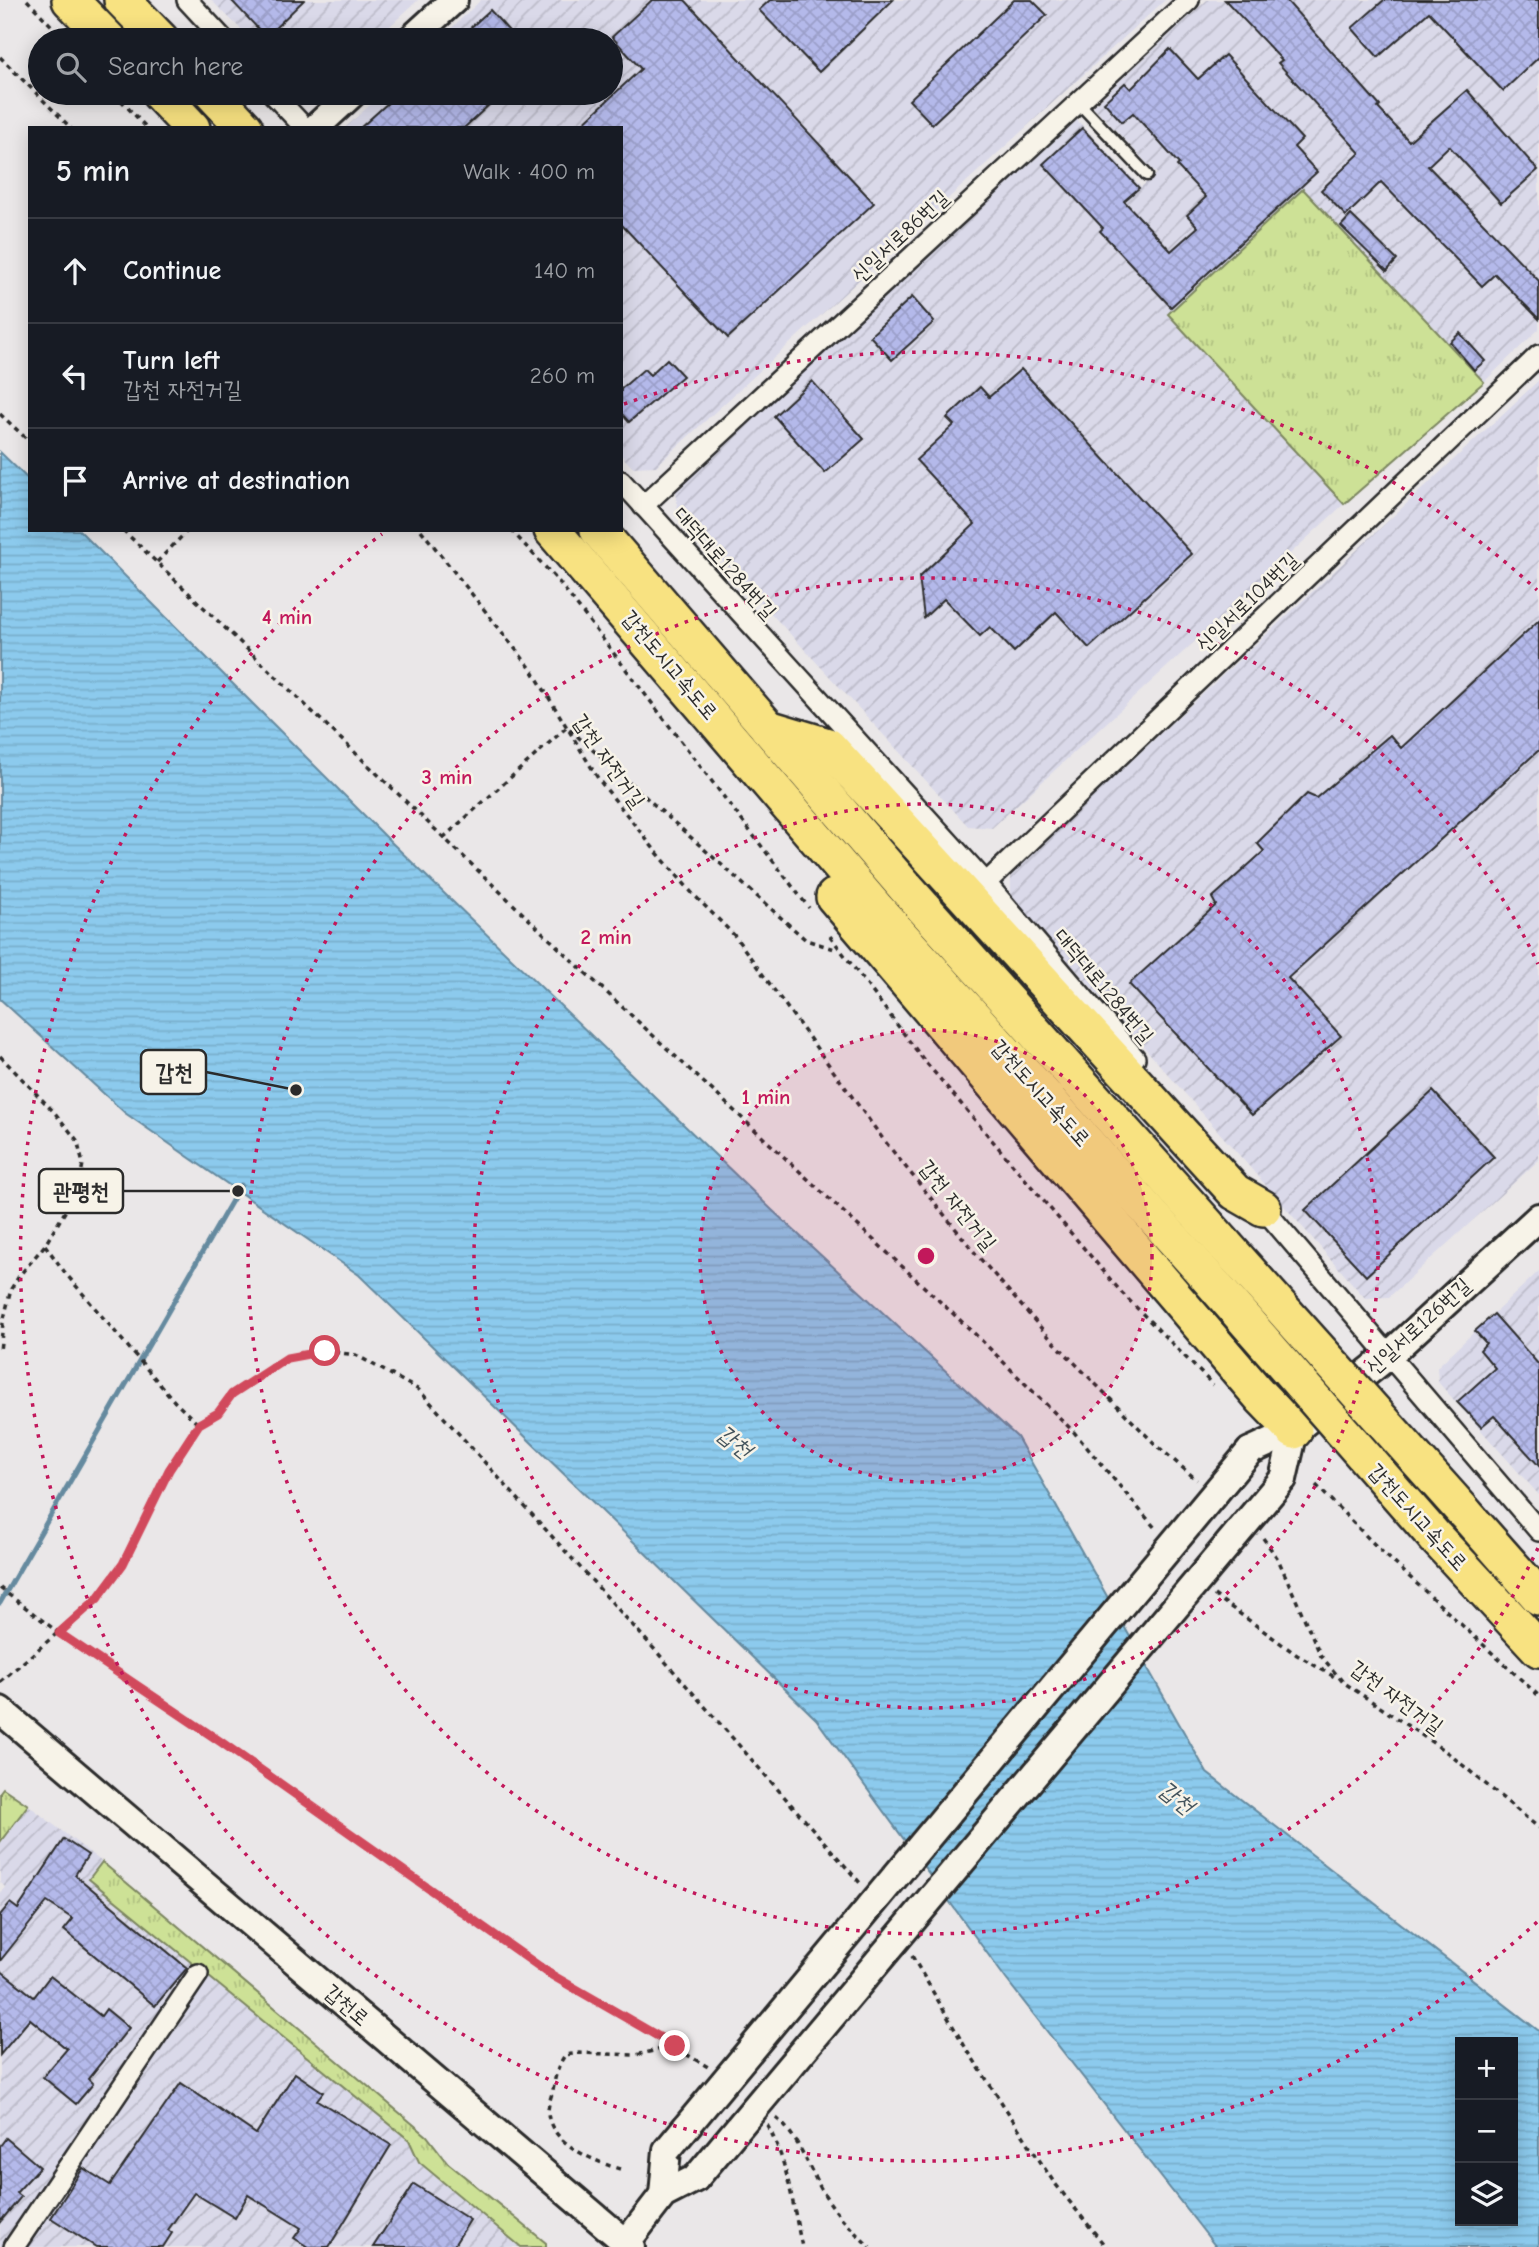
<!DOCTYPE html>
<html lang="en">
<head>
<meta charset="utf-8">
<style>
  :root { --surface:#171b24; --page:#242831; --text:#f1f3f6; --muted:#9ea1a6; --line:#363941 }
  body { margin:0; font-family:"Comic Neue","Poor Story",sans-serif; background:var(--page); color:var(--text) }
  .controls { position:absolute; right:21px; bottom:21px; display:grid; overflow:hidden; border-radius:0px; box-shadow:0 4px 18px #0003 }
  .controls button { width:63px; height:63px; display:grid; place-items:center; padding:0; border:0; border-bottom:2px solid var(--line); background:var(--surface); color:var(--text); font:35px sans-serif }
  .stop { position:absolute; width:21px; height:21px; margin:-16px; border:5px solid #d1495b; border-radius:50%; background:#fff }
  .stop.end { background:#d1495b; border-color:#fff; box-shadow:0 2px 7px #0008 }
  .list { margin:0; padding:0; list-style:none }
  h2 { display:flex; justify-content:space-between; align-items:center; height:91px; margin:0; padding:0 28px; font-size:30px }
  h2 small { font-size:23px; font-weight:400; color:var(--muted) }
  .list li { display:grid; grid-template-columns:46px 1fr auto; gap:21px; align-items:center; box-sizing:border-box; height:105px; padding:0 28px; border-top:2px solid var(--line) }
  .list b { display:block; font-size:26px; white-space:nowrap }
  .list p { margin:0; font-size:23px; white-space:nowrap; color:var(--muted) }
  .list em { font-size:23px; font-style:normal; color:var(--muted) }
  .icon { flex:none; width:38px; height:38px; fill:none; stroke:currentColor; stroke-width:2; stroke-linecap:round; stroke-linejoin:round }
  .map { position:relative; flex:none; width:1539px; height:2247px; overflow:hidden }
  .search { position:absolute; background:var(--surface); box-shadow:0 4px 18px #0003; left:28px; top:28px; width:595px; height:77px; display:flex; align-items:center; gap:18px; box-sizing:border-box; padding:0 24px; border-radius:38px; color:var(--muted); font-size:26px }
  .panel { position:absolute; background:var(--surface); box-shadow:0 4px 18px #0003; left:28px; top:126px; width:595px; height:406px; border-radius:0px }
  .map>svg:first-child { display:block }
</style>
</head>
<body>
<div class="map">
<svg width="1539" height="2247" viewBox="0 0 1539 2247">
  <defs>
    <pattern id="industrial-furrows" width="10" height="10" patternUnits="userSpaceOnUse" patternTransform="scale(1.75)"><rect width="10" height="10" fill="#dad9e9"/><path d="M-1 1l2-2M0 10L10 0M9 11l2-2" fill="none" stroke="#bbbac8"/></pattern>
    <pattern id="grass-tufts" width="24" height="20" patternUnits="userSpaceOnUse" patternTransform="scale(1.75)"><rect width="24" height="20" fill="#cde196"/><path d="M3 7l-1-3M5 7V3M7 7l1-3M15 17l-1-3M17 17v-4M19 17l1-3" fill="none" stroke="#b0c181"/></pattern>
    <pattern id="water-rules" width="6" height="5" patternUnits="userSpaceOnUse" patternTransform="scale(1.75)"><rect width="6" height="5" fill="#8ccaed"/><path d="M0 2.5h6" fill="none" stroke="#79aecb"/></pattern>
    <pattern id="building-cross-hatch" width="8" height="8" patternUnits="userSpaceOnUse" patternTransform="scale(1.75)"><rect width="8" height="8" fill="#b4b9ea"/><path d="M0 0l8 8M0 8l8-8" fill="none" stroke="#9b9fc9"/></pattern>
  </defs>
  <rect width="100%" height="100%" fill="#eae7e8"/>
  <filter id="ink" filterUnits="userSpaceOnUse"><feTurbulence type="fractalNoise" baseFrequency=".0143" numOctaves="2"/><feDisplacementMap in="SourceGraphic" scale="14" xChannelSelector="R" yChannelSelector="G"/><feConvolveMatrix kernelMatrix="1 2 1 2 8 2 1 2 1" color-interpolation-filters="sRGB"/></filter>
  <g filter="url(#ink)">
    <g fill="url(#industrial-furrows)">
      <path d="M211 0H418L375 40H252Z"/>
      <path d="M481 0H1165L656 466 632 467 621 455V128H345L383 93H611V40H439Z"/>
      <path d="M1207 0H1539V329L1484 382 1303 190 1168 314 1344 504 992 828 968 826 678 513 676 489 1077 120 1141 187 1157 174 1093 106Z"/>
      <path d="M1539 380V1160L1389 1297 1365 1298 1011 896V873Z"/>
      <path d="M1539 1271V1495L1438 1382 1437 1367Z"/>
      <path d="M28 1805 102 1862 89 1880 192 1963 4 2247H0V1894L5 1887 0 1882V1842Z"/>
      <path d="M207 1976 409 2141 419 2163 521 2247H24Z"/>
    </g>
    <g fill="url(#grass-tufts)" stroke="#7c8660" stroke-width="2">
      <path d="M1303 189 1484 382 1344 504 1168 314Z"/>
      <path d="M3 1788 28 1805 0 1842V1792Z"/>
      <path d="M102 1862 427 2136 448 2163 546 2243V2247H521L419 2162 409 2140 89 1879Z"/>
    </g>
    <path fill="url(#water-rules)" stroke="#658a9f" stroke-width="2" fill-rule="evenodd" d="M0 452 30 481V530H79L391 842 772 1210 1017 1437 1207 1773 1539 2031V2247H1216L1006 1979 816 1719 359 1275 125 1113 0 999ZM1460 2042H1513V2221H1460Z"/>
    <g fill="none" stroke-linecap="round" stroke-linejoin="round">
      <path stroke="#658a9f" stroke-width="5" d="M0 1603 241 1185"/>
    </g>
    <g fill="url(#building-cross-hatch)" stroke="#2b2b2b" stroke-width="2">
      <path d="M231 0H304L266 37Z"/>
      <path d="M652 0H685L874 203 728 338 621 224V128H578L641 69 612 37Z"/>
      <path d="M770 0H893L819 72 759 10Z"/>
      <path d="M1014 0H1032L1047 15 932 124 909 100Z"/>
      <path d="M1225 0H1286L1380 106 1378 108 1409 141 1467 90 1538 170 1501 203 1449 146 1428 166 1539 281V319L1495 274 1482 286 1381 182 1346 216 1321 190 1360 153 1278 63 1282 60Z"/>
      <path d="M1384 0H1539V57L1503 91 1429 12 1378 57 1352 28Z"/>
      <path d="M490 10 517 40H457Z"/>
      <path d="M1170 49 1198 79 1225 55 1302 139 1294 147 1317 172 1171 307 1100 231 1103 228 1043 164 1082 128 1139 188 1124 201 1171 251 1198 227 1187 215 1206 197 1177 166 1179 164 1133 113 1122 122 1104 102 1125 83 1131 89Z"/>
      <path d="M399 93H502L464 128H360Z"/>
      <path d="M1351 215 1397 260 1387 271 1341 226Z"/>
      <path d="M912 297 934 322 892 360 870 336Z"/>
      <path d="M1460 333 1485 361 1474 370 1450 342Z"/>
      <path d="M667 359 683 376 629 422 621 413V389L644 369 650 375Z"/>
      <path d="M1021 369 1192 554 1089 648 1056 612 1014 652 990 627 980 636 944 599 924 618 919 577 975 524 916 460 954 425 947 418 980 387 989 397Z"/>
      <path d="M812 381 864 439 825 473 774 416Z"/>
      <path d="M1539 620V750L1288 978 1341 1036 1252 1115 1129 984 1216 905 1212 898 1264 851 1257 843 1307 794 1316 798 1390 735 1401 748Z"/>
      <path d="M1433 1091 1494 1157 1366 1276 1305 1210Z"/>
      <path d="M1494 1314 1539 1365V1466L1494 1416 1481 1427 1457 1402 1495 1368 1480 1350 1486 1343 1475 1331Z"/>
      <path d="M64 1839 88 1855 75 1875 187 1968 155 2006 64 1930 73 1919 47 1902 0 1961V1915L10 1903 18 1909Z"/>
      <path d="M0 1970 34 1997 50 1976 101 2016 106 2009 129 2028 88 2079 93 2084 76 2104 43 2077 67 2049 30 2019 0 2055Z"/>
      <path d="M295 2073 323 2092 317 2100 391 2145 329 2247H308L294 2238 301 2228 248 2195 235 2218 194 2193 168 2230 172 2233 163 2247H96L51 2218 83 2168 110 2185 181 2083 256 2134Z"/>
      <path d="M6 2138 40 2167 16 2193 21 2197 0 2222V2146Z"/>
      <path d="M414 2184 470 2220 453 2247H373Z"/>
    </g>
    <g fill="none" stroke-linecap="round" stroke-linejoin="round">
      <defs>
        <path id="lane" d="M1078 102 1147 175"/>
        <g id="street">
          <path d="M187 0 224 40"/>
          <path d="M272 93 305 128"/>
          <path d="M621 481 986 883 1135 1058"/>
          <path d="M643 506 1189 0"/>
          <path d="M986 883 1539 355"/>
          <path d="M1257 1201 1539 1531"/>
          <path d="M14 2247 198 1974"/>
        </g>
        <g id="secondary">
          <path d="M410 40 454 0"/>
          <path d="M315 128 353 93"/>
          <path d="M1250 1451 1294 1431 1388 1356 1539 1217"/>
          <path d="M1283 1479 1294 1431"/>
          <path d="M0 1710 631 2247"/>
          <path d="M663 2195 667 2150"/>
          <path d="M623 2247 663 2195 696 2178"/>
        </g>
        <g id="highway">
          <path d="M70 0 109 40"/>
          <path d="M122 0 161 40"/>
          <path d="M159 93 192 128"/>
          <path d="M212 93 245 128"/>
          <path d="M552 530 875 907 1202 1271"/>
          <path d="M598 530 905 887 1226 1246"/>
          <path d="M768 728 828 746 1235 1192 1263 1208"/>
          <path d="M834 897 1262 1398 1294 1431"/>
          <path d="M1464 1512 1539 1597"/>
          <path d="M1435 1537 1539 1649"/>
        </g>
      </defs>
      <use href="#lane" stroke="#2b2b2b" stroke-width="15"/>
      <use href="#street" stroke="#2b2b2b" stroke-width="24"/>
      <use href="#secondary" stroke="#2b2b2b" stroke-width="32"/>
      <use href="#highway" stroke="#2b2b2b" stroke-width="40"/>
      <g stroke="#2b2b2b" stroke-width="3.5" stroke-dasharray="5 5" stroke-linecap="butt">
        <path d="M27 0 65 40"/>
        <path d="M0 57 71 128"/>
        <path d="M114 93 147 128"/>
        <path d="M0 414 30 442"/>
        <path d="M123 530 563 952 975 1334 1073 1431 1156 1529"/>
        <path d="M421 530 532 670 599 780 654 849 693 894 734 935 883 1139 976 1254 1049 1337 1156 1445 1197 1480"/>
        <path d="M511 530 559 582 809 908"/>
        <path d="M157 562 188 530"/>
        <path d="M443 838 567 727 806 940 838 950"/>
        <path d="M830 936 923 1059 1122 1293 1213 1385"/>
        <path d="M0 1056 54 1112 77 1140 83 1164 78 1190 45 1245 19 1276 11 1289 3 1323 0 1351"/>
        <path d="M45 1245 66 1274 175 1402 198 1424"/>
        <path d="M1316 1485 1378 1548 1539 1696"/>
        <path d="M1263 1538 1278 1559 1321 1656 1343 1682 1448 1753 1539 1828"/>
        <path d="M0 1588 59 1633 221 1742 550 1974 708 2067"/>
        <path d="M1214 1595 1297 1655 1338 1679"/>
        <path d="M0 1682 97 1599 123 1564 169 1470 199 1424 218 1413 232 1394 287 1358 325 1351 356 1355 419 1390 656 1651 861 1884"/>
        <path d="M912 1956 964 2045 1053 2181 1106 2247"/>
        <path d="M776 2118C799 2136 808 2168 823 2192 836 2214 852 2230 870 2247"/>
        <path d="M767 2125C788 2161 793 2207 802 2247"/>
        <path d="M620 2169C595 2162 549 2143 548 2112 548 2105 551 2097 553 2090 555 2077 557 2067 565 2055L579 2053 636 2055 675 2046"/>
      </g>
      <use href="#lane" stroke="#f7f3e8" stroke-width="10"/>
      <use href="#street" stroke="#f7f3e8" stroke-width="19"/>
      <use href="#secondary" stroke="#f7f3e8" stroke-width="26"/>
      <use href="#highway" stroke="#f8e281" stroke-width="35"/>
      <defs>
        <g id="secondary-bridge">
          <path d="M667 2150 1250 1451"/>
          <path d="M696 2178 1283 1479"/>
        </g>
        <g id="highway-bridge">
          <path d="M1226 1246 1464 1512"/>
          <path d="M1202 1271 1435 1537"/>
        </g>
      </defs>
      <use href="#secondary-bridge" stroke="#2b2b2b" stroke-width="32" stroke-linecap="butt"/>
      <use href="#highway-bridge" stroke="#2b2b2b" stroke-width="40" stroke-linecap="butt"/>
      <use href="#secondary-bridge" stroke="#f7f3e8" stroke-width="26"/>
      <use href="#highway-bridge" stroke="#f8e281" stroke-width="35"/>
    </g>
  </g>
  <g fill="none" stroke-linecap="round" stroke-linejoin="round" filter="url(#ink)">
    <path stroke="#d1495b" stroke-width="9" d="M325 1351 287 1358 232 1394 218 1413 199 1424 169 1470 123 1564 97 1599 59 1633 221 1742 550 1974 675 2046"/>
  </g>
  <circle cx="926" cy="1256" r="226" fill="#c2185b" fill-opacity=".12"/>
  <g fill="none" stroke="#c2185b" stroke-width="3.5" stroke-dasharray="3.5 7">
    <circle cx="926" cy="1256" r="226"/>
    <circle cx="926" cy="1256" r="452"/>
    <path d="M1538 1548A678 678 0 1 1 1538 964"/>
    <path d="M1537 1922A904 904 0 1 1 382 534M624 404A904 904 0 0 1 1537 590"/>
  </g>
  <g text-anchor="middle" stroke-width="5" stroke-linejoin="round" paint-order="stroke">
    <g font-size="21" fill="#2b2b2b" stroke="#f7f3e8">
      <text transform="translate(900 236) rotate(-43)" y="7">신일서로86번길</text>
      <text transform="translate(725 563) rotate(48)" y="7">대덕대로1284번길</text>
      <text transform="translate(1247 602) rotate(-44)" y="7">신일서로104번길</text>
      <text transform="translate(670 665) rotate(50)" y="7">갑천도시고속도로</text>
      <text transform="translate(609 761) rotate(55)" y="7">갑천 자전거길</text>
      <text transform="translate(1104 986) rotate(50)" y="7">대덕대로1284번길</text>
      <text transform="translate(1041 1093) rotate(48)" y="7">갑천도시고속도로</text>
      <text transform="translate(958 1205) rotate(51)" y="7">갑천 자전거길</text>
      <text transform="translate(1418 1326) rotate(-42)" y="7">신일서로126번길</text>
      <text transform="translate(1418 1517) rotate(48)" y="7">갑천도시고속도로</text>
      <text transform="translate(1397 1697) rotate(36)" y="7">갑천 자전거길</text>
      <text transform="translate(347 2005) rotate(41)" y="7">갑천로</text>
    </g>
    <g font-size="23" font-style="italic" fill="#43535c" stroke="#f7f3e8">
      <text transform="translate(735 1441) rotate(39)" y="8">갑천</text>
      <text transform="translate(1177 1797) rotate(39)" y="8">갑천</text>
    </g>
  </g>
  <circle cx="926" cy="1256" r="10" fill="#c2185b" stroke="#f7f3e8" stroke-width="3.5"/>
  <g font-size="21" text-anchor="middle" font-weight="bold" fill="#c2185b" stroke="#f7f3e8" stroke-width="5" stroke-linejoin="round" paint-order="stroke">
    <text x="287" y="624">4 min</text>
    <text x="447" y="784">3 min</text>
    <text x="606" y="944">2 min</text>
    <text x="766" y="1104">1 min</text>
  </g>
  <path fill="none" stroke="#2b2b2b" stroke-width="2.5" d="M296 1090L206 1072M238 1191L123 1191"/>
  <g fill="#2b2b2b" stroke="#f7f3e8" stroke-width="2.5">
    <circle cx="296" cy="1090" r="7"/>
    <circle cx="238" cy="1191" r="7"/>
  </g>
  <g fill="#f7f3e8" stroke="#2b2b2b" stroke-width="2.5">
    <rect x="141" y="1050" width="65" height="44" rx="7"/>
    <rect x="39" y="1169" width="84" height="44" rx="7"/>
  </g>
  <g font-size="23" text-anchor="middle" font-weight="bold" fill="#2b2b2b">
    <text x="174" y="1080">갑천</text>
    <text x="81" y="1199">관평천</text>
  </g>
</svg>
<div class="controls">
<button>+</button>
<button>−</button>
<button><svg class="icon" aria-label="layers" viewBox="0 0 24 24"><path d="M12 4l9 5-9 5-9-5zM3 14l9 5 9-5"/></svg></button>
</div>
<div class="stop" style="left:325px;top:1351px"></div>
<div class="stop end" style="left:675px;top:2046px"></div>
<div class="search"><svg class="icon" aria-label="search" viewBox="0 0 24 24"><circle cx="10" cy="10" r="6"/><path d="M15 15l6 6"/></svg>Search here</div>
<section class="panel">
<h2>5 min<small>Walk · 400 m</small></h2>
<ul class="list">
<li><svg class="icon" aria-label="ahead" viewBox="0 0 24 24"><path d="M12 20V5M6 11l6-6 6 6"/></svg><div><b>Continue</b></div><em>140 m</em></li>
<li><svg class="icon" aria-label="left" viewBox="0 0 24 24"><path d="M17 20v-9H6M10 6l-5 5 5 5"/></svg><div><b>Turn left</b><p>갑천 자전거길</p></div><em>260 m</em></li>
<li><svg class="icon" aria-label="arrive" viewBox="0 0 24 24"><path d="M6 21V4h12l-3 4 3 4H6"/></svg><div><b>Arrive at destination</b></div></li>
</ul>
</section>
</div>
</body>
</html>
